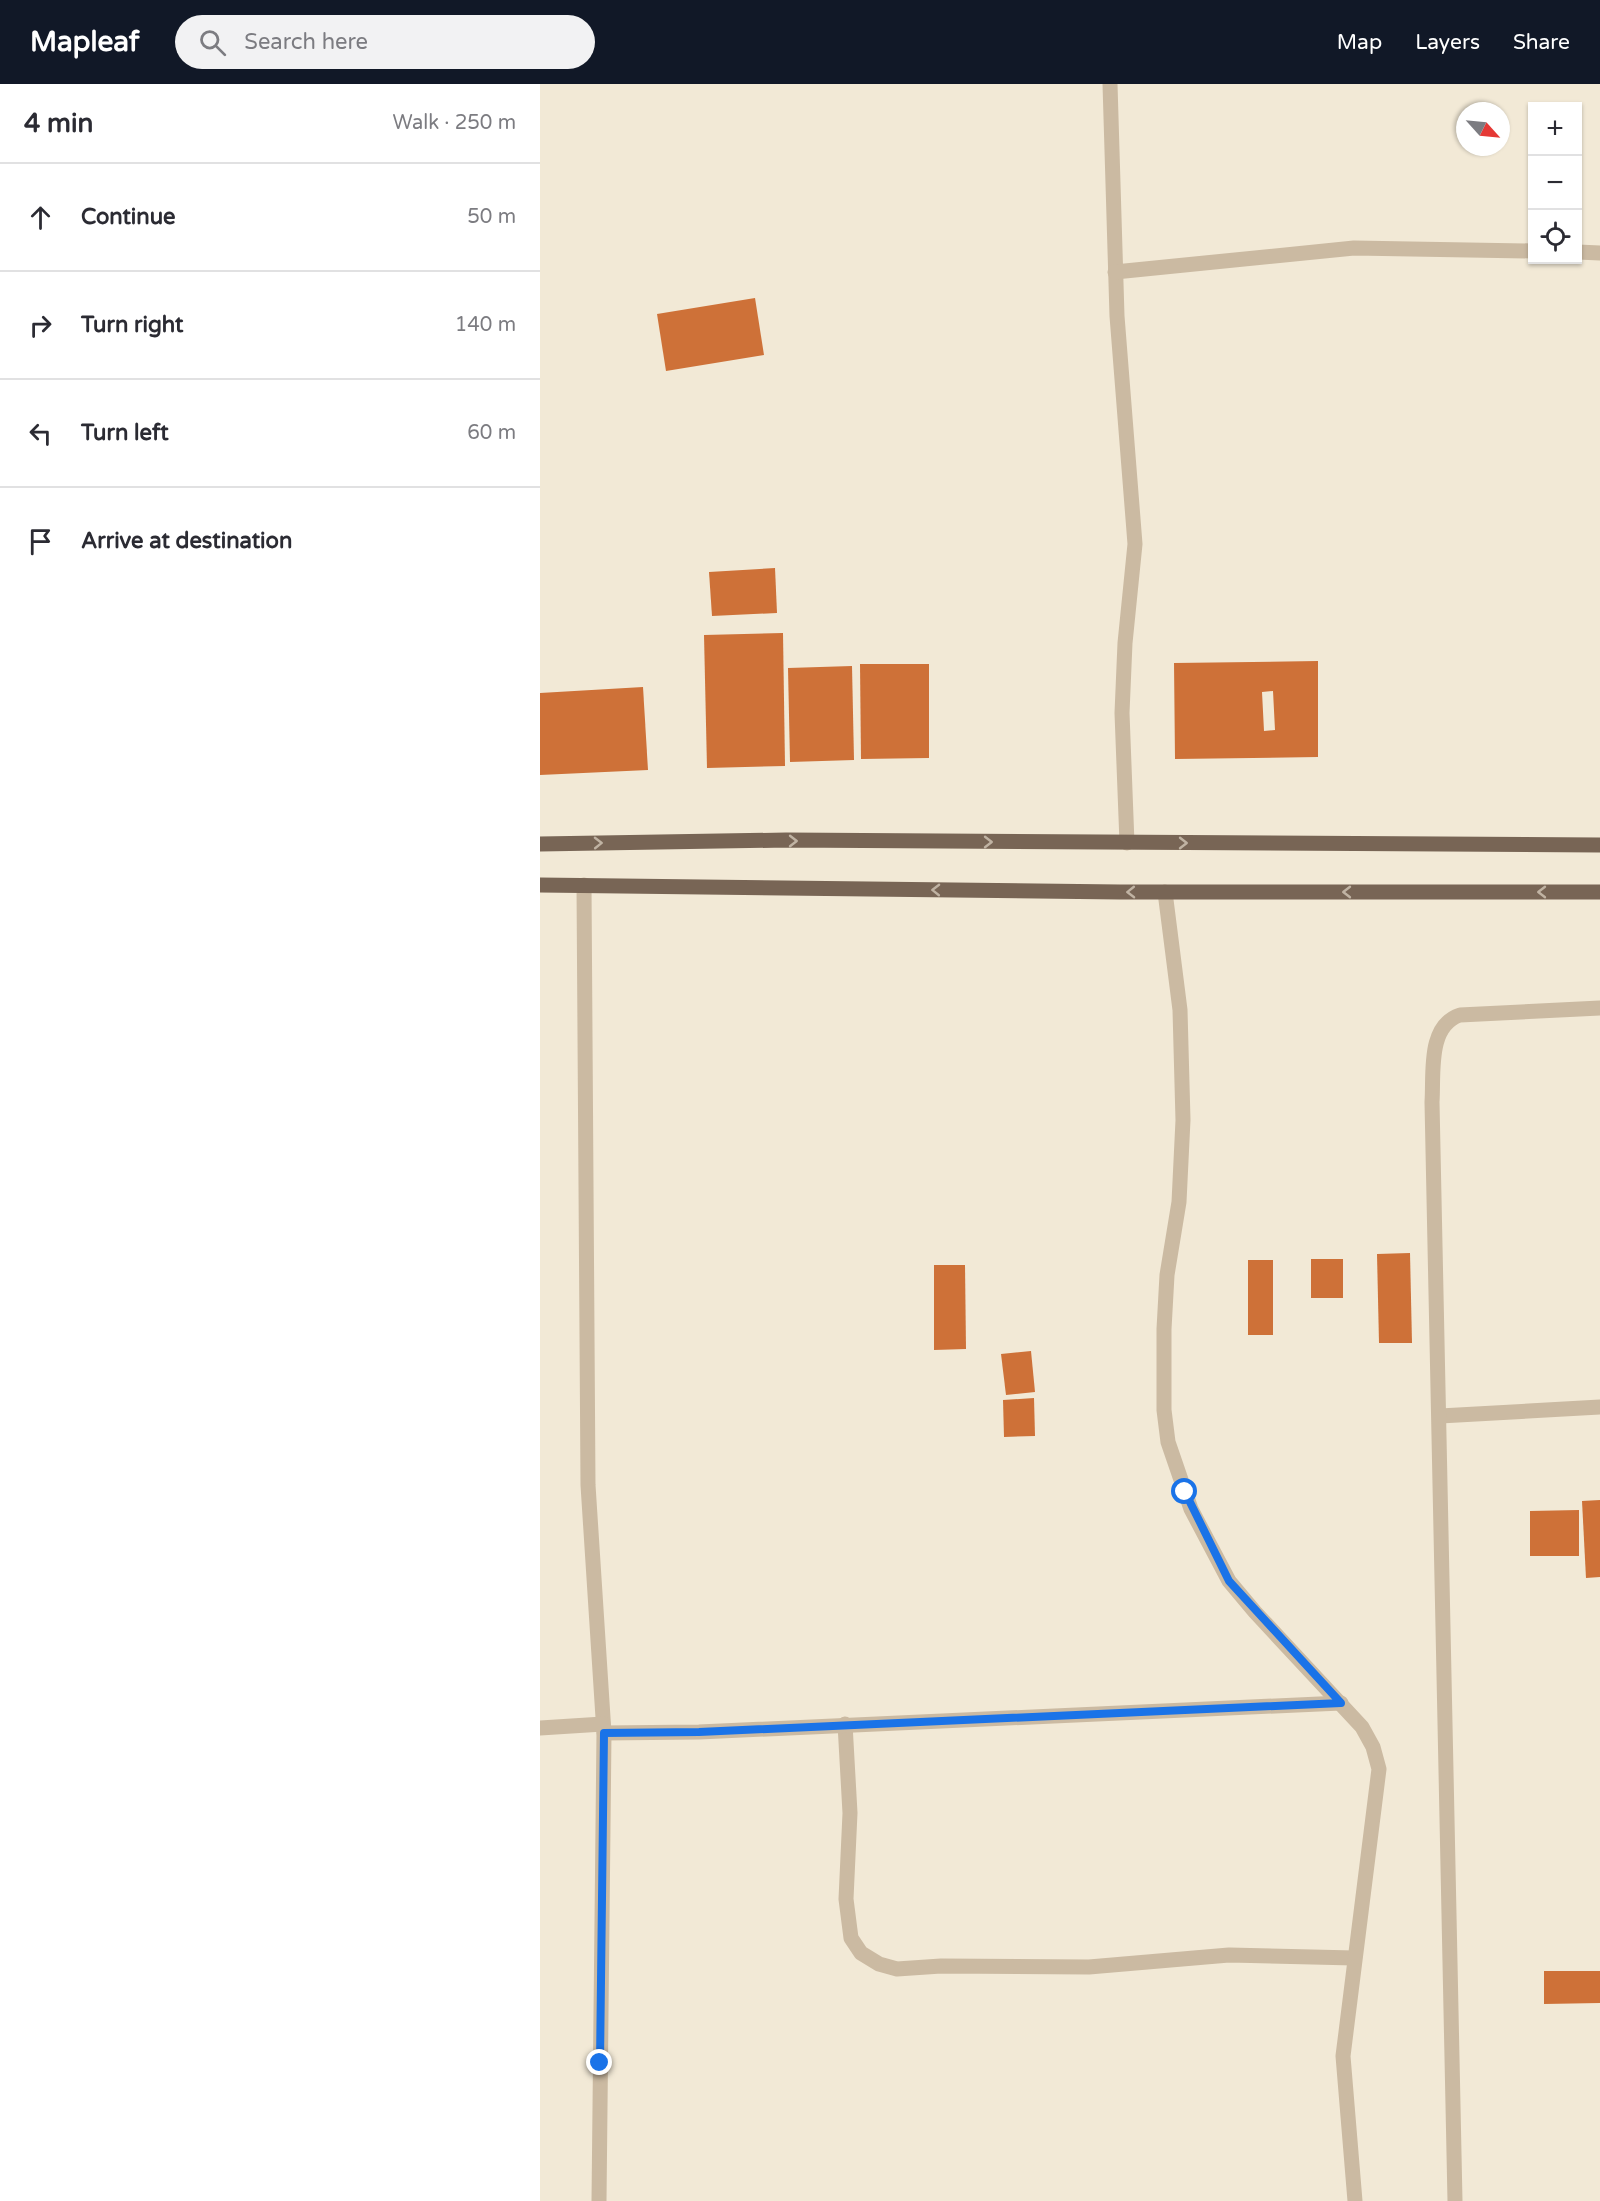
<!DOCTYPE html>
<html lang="en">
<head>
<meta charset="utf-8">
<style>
  :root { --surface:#fff; --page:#f2f2f3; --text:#2b2b33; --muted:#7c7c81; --line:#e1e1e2; --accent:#111827 }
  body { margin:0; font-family:"Varela Round",sans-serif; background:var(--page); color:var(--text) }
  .controls { position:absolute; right:18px; top:18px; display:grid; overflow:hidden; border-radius:0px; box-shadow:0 2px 4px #0004 }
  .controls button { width:54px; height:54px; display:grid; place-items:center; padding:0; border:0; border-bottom:2px solid var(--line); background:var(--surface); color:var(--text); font:30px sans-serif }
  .compass { position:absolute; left:916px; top:18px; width:54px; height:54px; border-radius:50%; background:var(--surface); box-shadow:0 2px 4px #0004; rotate:117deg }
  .stop { position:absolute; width:18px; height:18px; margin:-14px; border:4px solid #1a73e8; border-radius:50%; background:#fff }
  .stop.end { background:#1a73e8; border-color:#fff; box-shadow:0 2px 6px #0008 }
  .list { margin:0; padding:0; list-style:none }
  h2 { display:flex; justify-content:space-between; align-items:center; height:78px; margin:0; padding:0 24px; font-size:26px }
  h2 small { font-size:20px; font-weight:400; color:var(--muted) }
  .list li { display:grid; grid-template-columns:39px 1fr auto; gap:18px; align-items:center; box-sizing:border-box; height:108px; padding:0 24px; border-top:2px solid var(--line) }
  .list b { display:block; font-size:22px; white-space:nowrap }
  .list em { font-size:20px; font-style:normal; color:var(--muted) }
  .icon { flex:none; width:33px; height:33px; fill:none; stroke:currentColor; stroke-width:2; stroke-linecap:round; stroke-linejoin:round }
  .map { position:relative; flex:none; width:1060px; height:2117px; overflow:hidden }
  header { display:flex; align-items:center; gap:36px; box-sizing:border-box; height:84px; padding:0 30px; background:var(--accent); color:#fff }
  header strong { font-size:28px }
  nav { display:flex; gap:33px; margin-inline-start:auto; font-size:21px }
  .search { width:420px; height:54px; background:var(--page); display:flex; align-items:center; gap:15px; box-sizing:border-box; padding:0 21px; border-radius:33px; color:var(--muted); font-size:22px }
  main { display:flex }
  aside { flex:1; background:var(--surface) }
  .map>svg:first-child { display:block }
</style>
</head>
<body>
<header>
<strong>Mapleaf</strong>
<div class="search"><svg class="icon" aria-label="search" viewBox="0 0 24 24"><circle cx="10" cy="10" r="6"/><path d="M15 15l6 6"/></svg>Search here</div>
<nav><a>Map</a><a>Layers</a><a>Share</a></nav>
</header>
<main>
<aside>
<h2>4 min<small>Walk · 250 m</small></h2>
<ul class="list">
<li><svg class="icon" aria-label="ahead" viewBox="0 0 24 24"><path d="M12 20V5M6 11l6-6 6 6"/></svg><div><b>Continue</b></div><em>50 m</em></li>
<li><svg class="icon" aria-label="right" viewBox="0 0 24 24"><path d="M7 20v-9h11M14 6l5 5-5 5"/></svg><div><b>Turn right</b></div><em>140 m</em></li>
<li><svg class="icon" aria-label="left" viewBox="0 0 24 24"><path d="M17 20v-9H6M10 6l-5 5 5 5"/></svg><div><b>Turn left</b></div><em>60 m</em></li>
<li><svg class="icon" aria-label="arrive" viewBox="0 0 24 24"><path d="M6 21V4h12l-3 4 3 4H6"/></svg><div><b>Arrive at destination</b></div></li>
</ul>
</aside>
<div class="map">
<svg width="1060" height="2117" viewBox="0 0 1060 2117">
  <rect width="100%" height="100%" fill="#f2e9d6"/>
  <g fill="#ce7138" fill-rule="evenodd">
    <path d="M215 214 224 271 126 287 117 230Z"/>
    <path d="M235 484 237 529 172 532 169 488Z"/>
    <path d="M243 549 245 682 167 684 164 551Z"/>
    <path d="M778 577V673L635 675 634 579ZM733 607 735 646 724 647 722 608Z"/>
    <path d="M320 580H389V674L321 675Z"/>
    <path d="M312 582 314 676 250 678 248 584Z"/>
    <path d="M103 603 108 686 0 691V609Z"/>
    <path d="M870 1169 872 1259H839L837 1170Z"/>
    <rect x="771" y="1175" width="32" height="39"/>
    <rect x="708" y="1176" width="25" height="75"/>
    <path d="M394 1181H425L426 1265 394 1266Z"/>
    <path d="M491 1267 495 1308 466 1311 461 1270Z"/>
    <path d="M494 1314 495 1352 464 1353 463 1316Z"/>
    <path d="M1060 1416V1493L1046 1494 1042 1417Z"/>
    <path d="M1039 1426V1472H990V1427Z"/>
    <path d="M1004 1887H1060V1919L1004 1920Z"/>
  </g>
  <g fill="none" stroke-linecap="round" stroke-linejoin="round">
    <g stroke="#cbbaa2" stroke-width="15">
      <path d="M900 1332 1060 1323"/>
      <path d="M305 1640 310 1729 306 1815 311 1854 321 1869 339 1880 357 1885 401 1882 549 1883 689 1871 814 1874"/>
      <path d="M64 1649 159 1648 801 1619"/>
      <path d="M915 2117 892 1018C894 990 887 942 920 931L1060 924"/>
    </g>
    <g stroke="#cbbaa2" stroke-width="15">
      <path d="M570 0 577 232 595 460 585 559 582 629 587 759"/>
      <path d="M1038 168 1060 169"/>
      <path d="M575 188 814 164 993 167"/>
      <path d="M44 801 48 1401 64 1649 59 2117"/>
      <path d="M625 808 640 926 643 1036 639 1118 627 1191 624 1245V1326L628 1358 651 1425 689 1497 715 1528 822 1643 833 1663 839 1685 803 1972 815 2117"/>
      <path d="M0 1644 63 1640"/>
    </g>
    <g stroke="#786555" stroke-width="15">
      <path d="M0 760 246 756 1060 761"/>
      <path d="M0 801 580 808H1060"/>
    </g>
  </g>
  <defs><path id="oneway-chevron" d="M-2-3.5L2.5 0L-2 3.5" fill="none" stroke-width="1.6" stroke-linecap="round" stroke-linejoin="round" transform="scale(1.5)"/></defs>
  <g stroke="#c0b3a3">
    <use href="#oneway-chevron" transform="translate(253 757)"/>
    <use href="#oneway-chevron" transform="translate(448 758)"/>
    <use href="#oneway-chevron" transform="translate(58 759) rotate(-1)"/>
    <use href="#oneway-chevron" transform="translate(643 759)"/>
    <use href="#oneway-chevron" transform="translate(396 806) rotate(-179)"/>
    <use href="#oneway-chevron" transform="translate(591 808) rotate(179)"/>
    <use href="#oneway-chevron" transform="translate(807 808) rotate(-180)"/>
    <use href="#oneway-chevron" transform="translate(1002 808) rotate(-180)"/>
  </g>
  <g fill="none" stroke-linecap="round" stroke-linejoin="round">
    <path stroke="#1a73e8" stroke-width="8" d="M60 1979 64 1649 159 1648 801 1619 689 1497 645 1408"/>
  </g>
</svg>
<div class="controls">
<button>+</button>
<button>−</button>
<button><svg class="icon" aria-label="locate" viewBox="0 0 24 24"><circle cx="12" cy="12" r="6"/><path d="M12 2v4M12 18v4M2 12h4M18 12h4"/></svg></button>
</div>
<svg class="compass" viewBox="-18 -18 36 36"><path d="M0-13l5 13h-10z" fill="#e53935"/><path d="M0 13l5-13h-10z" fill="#7c7c81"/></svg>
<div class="stop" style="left:645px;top:1408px"></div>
<div class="stop end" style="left:60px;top:1979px"></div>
</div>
</main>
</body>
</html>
